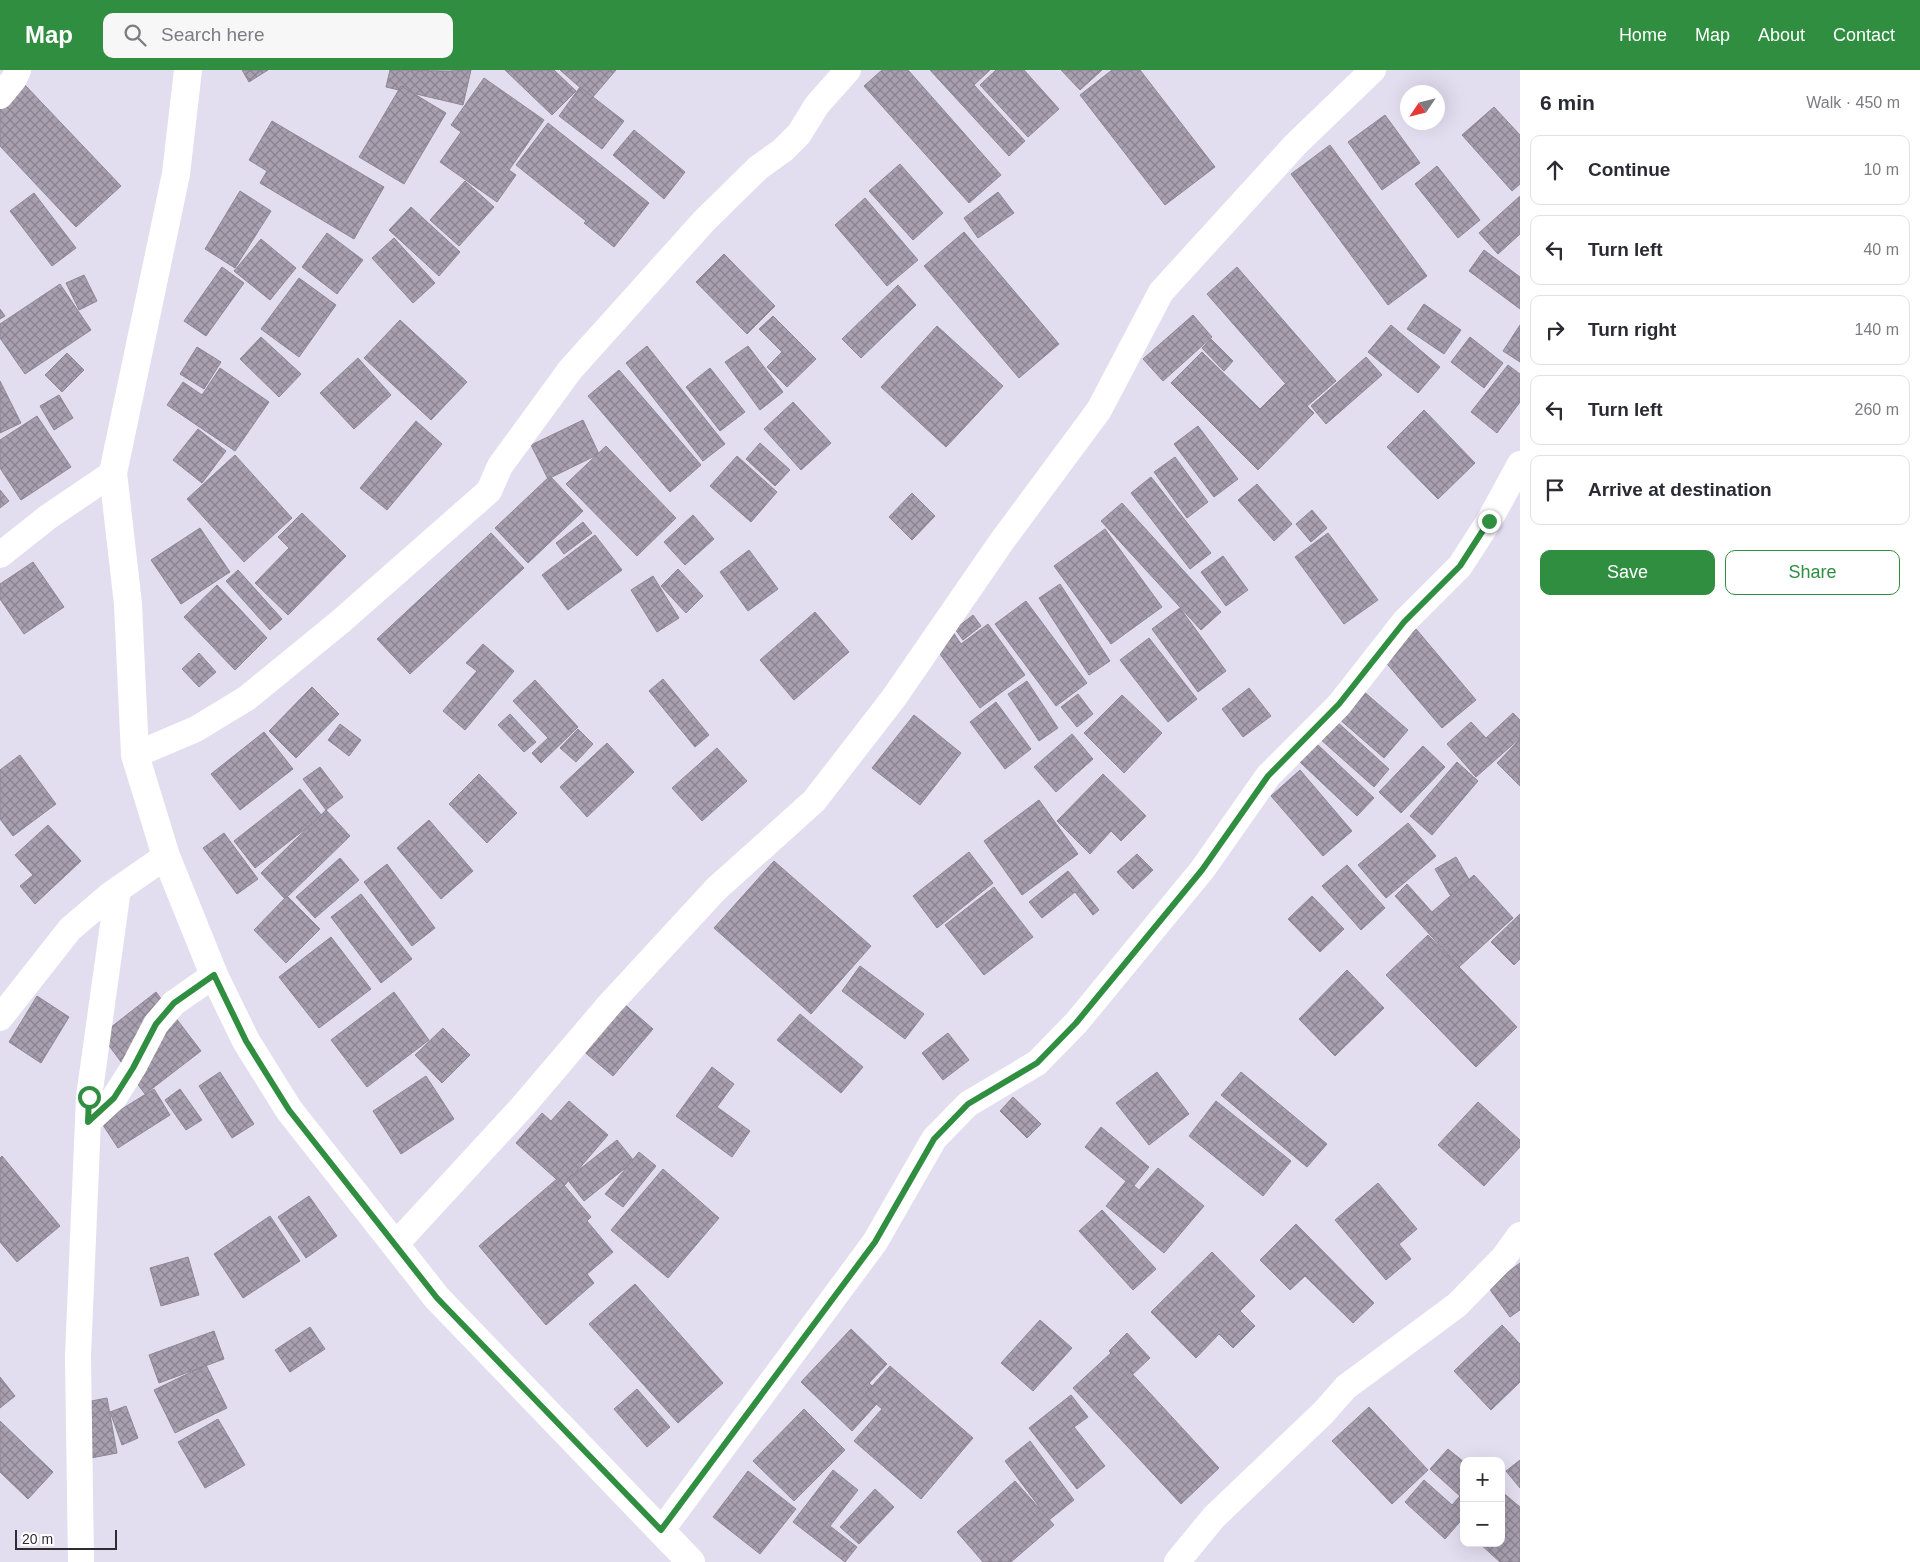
<!DOCTYPE html>
<html lang="en">
<head>
<meta charset="utf-8">
<style>
  :root { --surface:#fff; --page:#f7f7f7; --text:#2b2b33; --muted:#7c7c81; --line:#e1e1e2; --accent:#308e40 }
  body { margin:0; font-family:Helvetica,sans-serif; background:var(--page); color:var(--text) }
  .controls { position:absolute; right:15px; bottom:15px; display:grid; overflow:hidden; border-radius:10px; box-shadow:0 5px 20px #0002 }
  .controls button { width:45px; height:45px; display:grid; place-items:center; padding:0; border:0; border-bottom:1px solid var(--line); background:var(--surface); color:var(--text); font:25px sans-serif }
  .compass { position:absolute; left:1400px; top:15px; width:45px; height:45px; border-radius:50%; background:var(--surface); box-shadow:0 5px 20px #0002; rotate:235deg }
  .scale { position:absolute; left:15px; bottom:12px; width:102px; box-sizing:border-box; padding-left:5px; border:2px solid #2f2d34; border-top:0; font-size:14px; line-height:18px; white-space:nowrap; color:#2f2d34; -webkit-text-stroke:4px #fff; paint-order:stroke }
  .stop { position:absolute; width:15px; height:15px; margin:-11px; border:4px solid #308e40; border-radius:50%; background:#fff }
  .stop.end { background:#308e40; border-color:#fff; box-shadow:0 1px 5px #0008 }
  .list { margin:0; padding:0; list-style:none }
  h2 { display:flex; justify-content:space-between; align-items:center; height:65px; margin:0; padding:0 20px; font-size:21px }
  h2 small { font-size:16px; font-weight:400; color:var(--muted) }
  .list li { display:grid; grid-template-columns:32px 1fr auto; gap:15px; align-items:center; box-sizing:border-box; height:70px; margin:0 10px 10px; padding:0 10px; border:1px solid var(--line); border-radius:10px }
  .list b { display:block; font-size:19px; white-space:nowrap }
  .list em { font-size:16px; font-style:normal; color:var(--muted) }
  .actions { display:flex; gap:10px; padding:15px 20px }
  .actions a { flex:1; padding:11px 0; border:1px solid var(--accent); border-radius:10px; text-align:center; font-size:18px; color:var(--accent) }
  .actions .main { background:var(--accent); color:#fff }
  .icon { flex:none; width:28px; height:28px; fill:none; stroke:currentColor; stroke-width:2; stroke-linecap:round; stroke-linejoin:round }
  .map { position:relative; flex:none; width:1520px; height:1492px; overflow:hidden }
  header { display:flex; align-items:center; gap:30px; box-sizing:border-box; height:70px; padding:0 25px; background:var(--accent); color:#fff }
  header strong { font-size:24px }
  nav { display:flex; gap:28px; margin-inline-start:auto; font-size:18px }
  .search { width:350px; height:45px; background:var(--page); display:flex; align-items:center; gap:12px; box-sizing:border-box; padding:0 18px; border-radius:10px; color:var(--muted); font-size:19px }
  main { display:flex }
  aside { flex:1; background:var(--surface) }
  .map>svg:first-child { display:block }
</style>
</head>
<body>
<header>
<strong>Map</strong>
<div class="search"><svg class="icon" aria-label="search" viewBox="0 0 24 24"><circle cx="10" cy="10" r="6"/><path d="M15 15l6 6"/></svg>Search here</div>
<nav><a>Home</a><a>Map</a><a>About</a><a>Contact</a></nav>
</header>
<main>
<div class="map">
<svg width="1520" height="1492" viewBox="0 0 1520 1492">
  <defs>
    <pattern id="building-cross-hatch" width="8" height="8" patternUnits="userSpaceOnUse" patternTransform="scale(1.25)"><rect width="8" height="8" fill="#a89faf"/><path d="M0 0l8 8M0 8l8-8" fill="none" stroke="#89828f"/></pattern>
  </defs>
  <rect width="100%" height="100%" fill="#e2def0"/>
  <g fill="url(#building-cross-hatch)" stroke="#908796">
    <path d="M242 0H268L249 12Z"/>
    <path d="M390 0 448 1 471 0 463 35 386 17Z"/>
    <path d="M505 0H554L576 21 552 45Z"/>
    <path d="M560 0H616L592 28Z"/>
    <path d="M882 0H908L1001 105 969 133 864 16Z"/>
    <path d="M930 0H990L974 15 1025 71 1009 86Z"/>
    <path d="M996 0H1024L1059 39 1028 67 980 15Z"/>
    <path d="M1061 0H1102L1080 20Z"/>
    <path d="M1112 0H1140L1215 97 1165 135 1080 25Z"/>
    <path d="M484 8 544 50 509 100 516 105 497 132 440 92 461 62 451 55Z"/>
    <path d="M23 13 121 116 76 157 0 76V35Z"/>
    <path d="M401 16 446 43 404 114 359 87Z"/>
    <path d="M580 17 624 51 602 79 559 46Z"/>
    <path d="M1494 37 1520 65V114L1512 121 1462 65Z"/>
    <path d="M1385 45 1420 93 1382 120 1348 72Z"/>
    <path d="M272 51 384 117 354 169 260 113 267 101 249 90Z"/>
    <path d="M548 53 649 133 614 177 584 153 586 151 516 95Z"/>
    <path d="M634 60 685 102 664 129 613 85Z"/>
    <path d="M1330 75 1427 206 1388 235 1291 104Z"/>
    <path d="M900 94 943 143 913 170 869 121Z"/>
    <path d="M1437 96 1480 150 1458 168 1415 114Z"/>
    <path d="M465 111 494 137 459 176 430 150Z"/>
    <path d="M240 121 271 141 235 198 205 179Z"/>
    <path d="M998 122 1014 143 978 168 964 148Z"/>
    <path d="M34 123 76 178 52 196 10 141Z"/>
    <path d="M1520 126V164L1498 184 1479 163Z"/>
    <path d="M865 128 918 190 887 216 835 155Z"/>
    <path d="M411 137 460 182 439 206 389 160Z"/>
    <path d="M964 162 1059 274 1019 308 924 196Z"/>
    <path d="M327 163 363 190 337 224 302 197Z"/>
    <path d="M394 168 435 213 413 233 372 188Z"/>
    <path d="M261 169 296 198 270 230 234 201Z"/>
    <path d="M1484 180 1520 207V239L1469 201Z"/>
    <path d="M724 184 775 236 747 264 696 212Z"/>
    <path d="M222 197 244 213 206 266 184 251Z"/>
    <path d="M1237 197 1336 311 1306 337 1207 224Z"/>
    <path d="M84 205 97 231 79 240 66 213Z"/>
    <path d="M299 208 336 235 299 287 261 259Z"/>
    <path d="M60 214 91 260 25 304 0 268V254Z"/>
    <path d="M898 215 916 235 861 288 842 269Z"/>
    <path d="M1424 234 1461 260 1444 284 1407 259Z"/>
    <path d="M0 239 5 246 0 249Z"/>
    <path d="M1193 245 1212 267 1163 311 1143 289Z"/>
    <path d="M773 246 816 289 787 317 767 297 782 282 759 259Z"/>
    <path d="M400 250 467 312 431 350 364 288Z"/>
    <path d="M1391 255 1440 297 1418 323 1368 282Z"/>
    <path d="M1520 255V292L1503 281Z"/>
    <path d="M937 256 1003 316 946 377 881 317Z"/>
    <path d="M261 267 301 304 279 327 240 289Z"/>
    <path d="M1470 267 1503 293 1484 318 1451 292Z"/>
    <path d="M1211 269 1233 291 1224 301 1202 278Z"/>
    <path d="M647 276 725 374 703 391 626 293Z"/>
    <path d="M748 276 783 322 760 340 725 292Z"/>
    <path d="M197 277 221 292 204 319 180 304Z"/>
    <path d="M1202 282 1260 339 1285 314 1314 343 1258 400 1171 313Z"/>
    <path d="M67 283 84 300 62 322 45 305Z"/>
    <path d="M1366 287 1382 305 1326 354 1311 336Z"/>
    <path d="M358 288 391 325 354 359 320 323Z"/>
    <path d="M1508 295 1520 304V332L1497 363 1471 342Z"/>
    <path d="M220 298 269 332 235 381 167 335 183 312 202 325Z"/>
    <path d="M710 298 745 342 720 361 686 317Z"/>
    <path d="M619 300 701 395 670 422 588 326Z"/>
    <path d="M0 311 21 353 0 363Z"/>
    <path d="M59 325 73 348 54 360 40 336Z"/>
    <path d="M793 332 831 373 801 400 764 359Z"/>
    <path d="M1424 340 1475 393 1438 429 1387 377Z"/>
    <path d="M37 346 71 397 21 430 0 398V370Z"/>
    <path d="M583 350 599 384 548 409 531 375Z"/>
    <path d="M416 351 442 374 387 440 360 418Z"/>
    <path d="M1198 356 1238 409 1214 427 1174 374Z"/>
    <path d="M198 359 226 381 202 413 173 390Z"/>
    <path d="M760 373 790 400 775 416 746 389Z"/>
    <path d="M606 376 676 448 637 486 566 414Z"/>
    <path d="M235 385 292 448 244 492 187 429Z"/>
    <path d="M737 386 777 422 751 452 710 416Z"/>
    <path d="M1175 387 1208 432 1187 448 1154 402Z"/>
    <path d="M550 406 583 441 528 493 495 458Z"/>
    <path d="M1151 407 1211 483 1190 499 1131 423Z"/>
    <path d="M1257 414 1292 454 1274 471 1238 430Z"/>
    <path d="M0 420 9 431 0 438Z"/>
    <path d="M912 423 935 446 912 470 889 447Z"/>
    <path d="M1122 433 1221 542 1201 560 1101 451Z"/>
    <path d="M1312 440 1327 458 1311 472 1296 454Z"/>
    <path d="M302 443 346 486 288 545 255 513 289 478 278 467Z"/>
    <path d="M693 445 714 469 685 495 664 472Z"/>
    <path d="M583 452 592 463 564 484 556 473Z"/>
    <path d="M200 458 230 502 181 534 151 490Z"/>
    <path d="M1105 459 1162 537 1111 574 1054 496Z"/>
    <path d="M491 463 524 498 410 604 377 569Z"/>
    <path d="M1328 463 1378 530 1344 554 1295 487Z"/>
    <path d="M595 465 622 500 568 540 542 505Z"/>
    <path d="M749 480 778 519 748 541 720 502Z"/>
    <path d="M1223 486 1248 520 1226 536 1201 502Z"/>
    <path d="M33 492 64 537 24 564 0 529V514Z"/>
    <path d="M678 499 703 526 686 543 661 516Z"/>
    <path d="M238 500 282 549 270 560 226 511Z"/>
    <path d="M653 506 679 548 657 562 631 520Z"/>
    <path d="M1060 514 1110 591 1089 605 1039 528Z"/>
    <path d="M217 515 267 568 235 600 184 547Z"/>
    <path d="M1026 531 1087 613 1056 636 995 554Z"/>
    <path d="M1180 538 1226 601 1198 622 1152 559Z"/>
    <path d="M815 542 849 582 794 630 760 590Z"/>
    <path d="M973 545 981 556 963 570 955 559Z"/>
    <path d="M988 554 1025 605 980 638 934 576 953 562 961 574Z"/>
    <path d="M1416 559 1476 630 1442 658 1382 588Z"/>
    <path d="M1149 568 1197 629 1168 652 1120 590Z"/>
    <path d="M483 574 514 601 465 660 443 641 477 601 466 593Z"/>
    <path d="M199 583 216 602 199 617 182 599Z"/>
    <path d="M663 609 709 665 695 677 649 621Z"/>
    <path d="M535 610 578 657 541 693 532 683 548 668 513 631Z"/>
    <path d="M1027 611 1058 658 1039 671 1008 624Z"/>
    <path d="M312 617 339 644 296 688 269 661Z"/>
    <path d="M1249 618 1271 646 1243 667 1222 639Z"/>
    <path d="M1362 620 1408 660 1384 688 1338 648Z"/>
    <path d="M1078 624 1093 644 1077 657 1061 637Z"/>
    <path d="M1122 625 1162 663 1124 703 1084 663Z"/>
    <path d="M996 632 1031 679 1005 699 970 652Z"/>
    <path d="M1513 643 1520 650V668L1476 707 1447 674 1471 652 1486 668Z"/>
    <path d="M510 644 536 672 524 682 498 655Z"/>
    <path d="M914 645 961 683 920 735 872 698Z"/>
    <path d="M1335 650 1389 699 1374 717 1319 668Z"/>
    <path d="M340 654 361 670 349 686 328 670Z"/>
    <path d="M578 659 593 674 576 692 560 678Z"/>
    <path d="M264 662 293 699 240 740 211 704Z"/>
    <path d="M1072 664 1093 689 1056 722 1034 697Z"/>
    <path d="M1520 669V716L1497 693Z"/>
    <path d="M607 673 634 702 587 747 560 717Z"/>
    <path d="M1317 674 1374 728 1357 746 1300 692Z"/>
    <path d="M1423 676 1445 697 1401 743 1379 722Z"/>
    <path d="M717 678 747 711 702 751 672 718Z"/>
    <path d="M20 685 56 734 13 766 0 749V700Z"/>
    <path d="M1457 692 1478 711 1432 765 1410 746Z"/>
    <path d="M320 697 343 727 326 740 303 709Z"/>
    <path d="M1300 700 1352 761 1323 786 1271 726Z"/>
    <path d="M479 704 517 743 487 773 449 734Z"/>
    <path d="M1103 704 1146 746 1121 771 1111 761 1090 784 1057 751Z"/>
    <path d="M300 719 322 746 255 798 234 771Z"/>
    <path d="M1039 730 1078 784 1022 825 984 771Z"/>
    <path d="M326 740 350 766 285 829 261 803Z"/>
    <path d="M429 750 473 801 441 829 397 778Z"/>
    <path d="M1408 753 1436 786 1386 828 1358 795Z"/>
    <path d="M48 755 81 791 35 834 20 816 33 805 15 785Z"/>
    <path d="M224 763 258 809 237 824 203 778Z"/>
    <path d="M969 782 993 813 937 858 913 826Z"/>
    <path d="M1137 784 1153 800 1133 819 1117 802Z"/>
    <path d="M1456 787 1471 813 1450 825 1435 799Z"/>
    <path d="M340 788 359 810 315 848 296 827Z"/>
    <path d="M774 791 871 876 811 944 714 858Z"/>
    <path d="M387 794 435 858 412 876 364 812Z"/>
    <path d="M1347 795 1385 838 1361 860 1322 816Z"/>
    <path d="M1068 801 1099 840 1093 845 1075 822 1042 848 1029 832Z"/>
    <path d="M1474 805 1513 848 1459 897 1395 826 1407 814 1432 842Z"/>
    <path d="M994 817 1033 867 984 905 945 855Z"/>
    <path d="M361 824 412 889 381 913 331 847Z"/>
    <path d="M287 826 320 859 286 893 254 860Z"/>
    <path d="M1312 826 1344 859 1320 882 1288 849Z"/>
    <path d="M1520 844V889L1514 895 1491 872Z"/>
    <path d="M1428 865 1517 957 1476 997 1386 905Z"/>
    <path d="M331 867 371 919 319 958 279 907Z"/>
    <path d="M860 896 924 944 905 969 842 921Z"/>
    <path d="M1347 900 1384 938 1335 986 1299 949Z"/>
    <path d="M156 922 201 981 145 1024 101 965Z"/>
    <path d="M394 922 429 970 367 1017 331 970Z"/>
    <path d="M37 926 69 947 41 993 9 972Z"/>
    <path d="M615 926 653 959 613 1006 575 974Z"/>
    <path d="M800 944 863 997 841 1023 777 970Z"/>
    <path d="M443 958 470 985 442 1013 415 985Z"/>
    <path d="M948 963 969 990 943 1010 922 983Z"/>
    <path d="M712 997 734 1014 717 1037 750 1061 732 1087 676 1046Z"/>
    <path d="M220 1002 254 1054 232 1068 199 1016Z"/>
    <path d="M1157 1002 1189 1044 1149 1075 1116 1033Z"/>
    <path d="M1241 1002 1327 1074 1307 1097 1221 1025Z"/>
    <path d="M426 1006 454 1049 401 1084 373 1041Z"/>
    <path d="M154 1019 170 1045 118 1078 101 1052Z"/>
    <path d="M180 1019 202 1050 186 1060 165 1030Z"/>
    <path d="M1013 1027 1041 1054 1027 1068 1000 1041Z"/>
    <path d="M569 1031 608 1065 564 1116 516 1073 542 1043 551 1051Z"/>
    <path d="M1216 1031 1291 1091 1263 1126 1189 1066Z"/>
    <path d="M1478 1032 1520 1070V1077L1484 1116 1438 1075Z"/>
    <path d="M1101 1057 1149 1097 1133 1117 1085 1077Z"/>
    <path d="M617 1070 634 1091 584 1131 567 1109Z"/>
    <path d="M639 1082 656 1096 623 1137 605 1124Z"/>
    <path d="M2 1086 60 1156 17 1192 0 1172V1088Z"/>
    <path d="M1158 1098 1204 1136 1164 1183 1106 1136 1127 1110 1139 1120Z"/>
    <path d="M663 1099 719 1148 668 1208 611 1160Z"/>
    <path d="M558 1108 591 1147 587 1151 613 1182 587 1204 594 1213 546 1255 479 1176Z"/>
    <path d="M1378 1113 1417 1159 1399 1174 1411 1189 1386 1210 1335 1150Z"/>
    <path d="M309 1126 337 1166 306 1188 278 1147Z"/>
    <path d="M1102 1140 1156 1199 1133 1220 1079 1161Z"/>
    <path d="M270 1146 300 1191 243 1228 214 1184Z"/>
    <path d="M1296 1154 1374 1233 1353 1253 1305 1206 1290 1220 1260 1190Z"/>
    <path d="M1212 1182 1255 1226 1240 1241 1255 1256 1233 1278 1219 1264 1196 1288 1151 1242Z"/>
    <path d="M188 1187 199 1225 161 1236 150 1198Z"/>
    <path d="M1520 1193V1240L1510 1247 1488 1217Z"/>
    <path d="M635 1214 723 1313 678 1353 589 1254Z"/>
    <path d="M1040 1250 1072 1278 1033 1321 1001 1293Z"/>
    <path d="M1502 1255 1520 1274V1312L1491 1340 1454 1301Z"/>
    <path d="M310 1257 325 1279 290 1302 275 1280Z"/>
    <path d="M851 1259 887 1294 869 1313 883 1327 852 1361 801 1312Z"/>
    <path d="M214 1261 224 1289 159 1313 149 1285Z"/>
    <path d="M1127 1263 1150 1288 1132 1305 1109 1281Z"/>
    <path d="M1112 1282 1219 1398 1181 1434 1073 1318Z"/>
    <path d="M206 1295 227 1338 175 1363 154 1320Z"/>
    <path d="M890 1296 973 1368 921 1429 854 1371 882 1339 865 1324Z"/>
    <path d="M0 1307 15 1326 0 1338Z"/>
    <path d="M637 1319 670 1357 647 1377 614 1339Z"/>
    <path d="M1071 1325 1088 1347 1074 1357 1105 1396 1077 1419 1029 1358Z"/>
    <path d="M107 1328 117 1383 91 1388 81 1333Z"/>
    <path d="M126 1336 138 1368 122 1375 110 1342Z"/>
    <path d="M1369 1337 1428 1400 1392 1434 1332 1371Z"/>
    <path d="M804 1339 845 1380 794 1431 753 1391Z"/>
    <path d="M218 1349 245 1395 205 1418 178 1372Z"/>
    <path d="M0 1351 53 1402 28 1429 0 1402Z"/>
    <path d="M1030 1371 1074 1430 1049 1450 1005 1391Z"/>
    <path d="M1448 1379 1464 1392V1447L1445 1469 1405 1432 1424 1410 1452 1435 1460 1426 1430 1399Z"/>
    <path d="M1520 1390V1418L1506 1401Z"/>
    <path d="M833 1400 858 1420 830 1456 857 1477 845 1492 793 1452Z"/>
    <path d="M748 1401 796 1439 760 1484 713 1447Z"/>
    <path d="M1015 1411 1054 1455 1011 1492H983L957 1462Z"/>
    <path d="M875 1419 894 1437 859 1474 840 1457Z"/>
    <path d="M1501 1421 1520 1437V1492H1500L1479 1473H1501Z"/>
  </g>
  <g fill="none" stroke-linecap="round" stroke-linejoin="round">
    <g stroke="#fff" stroke-width="26">
      <path d="M0 26 14 9 18 0"/>
      <path d="M0 485 48 447 113 403"/>
      <path d="M135 685 196 659 247 628 340 552 489 421 500 396 570 300 704 151 758 98 783 80 799 64 817 35 848 0"/>
      <path d="M0 948 70 859 110 825 166 786"/>
      <path d="M88 1052 114 1028 133 998 156 954 174 933 214 905"/>
      <path d="M395 1175 523 1036 609 935 716 819 814 731 893 629 1002 471 1099 340 1161 222 1296 74 1373 0"/>
      <path d="M661 1461 875 1172 934 1069 968 1034 1037 993 1076 953 1202 800 1268 706 1339 635 1404 552 1460 496 1489 451 1520 394"/>
      <path d="M81 1492 78 1286 89 1027 118 819"/>
      <path d="M1177 1492 1214 1447 1323 1343 1346 1317 1457 1235 1504 1187 1520 1165"/>
    </g>
    <path stroke="#fff" stroke-width="28" d="M188 0 176 104 113 403 128 534 135 685 166 786 214 905 246 971 289 1040 437 1228 691 1492"/>
  </g>
  <g fill="none" stroke-linecap="round" stroke-linejoin="round">
    <path stroke="#308e40" stroke-width="6" d="M89 1027 88 1052 114 1028 133 998 156 954 174 933 214 905 246 971 289 1040 437 1228 661 1460 875 1172 934 1069 968 1034 1037 993 1076 953 1202 800 1268 706 1339 634 1404 552 1460 496 1489 451"/>
  </g>
</svg>
<div class="controls">
<button>+</button>
<button>−</button>
</div>
<svg class="compass" viewBox="-18 -18 36 36"><path d="M0-13l5 13h-10z" fill="#e53935"/><path d="M0 13l5-13h-10z" fill="#7c7c81"/></svg>
<div class="scale">20 m</div>
<div class="stop" style="left:89px;top:1027px"></div>
<div class="stop end" style="left:1489px;top:451px"></div>
</div>
<aside>
<h2>6 min<small>Walk · 450 m</small></h2>
<ul class="list">
<li><svg class="icon" aria-label="ahead" viewBox="0 0 24 24"><path d="M12 20V5M6 11l6-6 6 6"/></svg><div><b>Continue</b></div><em>10 m</em></li>
<li><svg class="icon" aria-label="left" viewBox="0 0 24 24"><path d="M17 20v-9H6M10 6l-5 5 5 5"/></svg><div><b>Turn left</b></div><em>40 m</em></li>
<li><svg class="icon" aria-label="right" viewBox="0 0 24 24"><path d="M7 20v-9h11M14 6l5 5-5 5"/></svg><div><b>Turn right</b></div><em>140 m</em></li>
<li><svg class="icon" aria-label="left" viewBox="0 0 24 24"><path d="M17 20v-9H6M10 6l-5 5 5 5"/></svg><div><b>Turn left</b></div><em>260 m</em></li>
<li><svg class="icon" aria-label="arrive" viewBox="0 0 24 24"><path d="M6 21V4h12l-3 4 3 4H6"/></svg><div><b>Arrive at destination</b></div></li>
</ul>
<div class="actions"><a class="main">Save</a><a>Share</a></div>
</aside>
</main>
</body>
</html>
